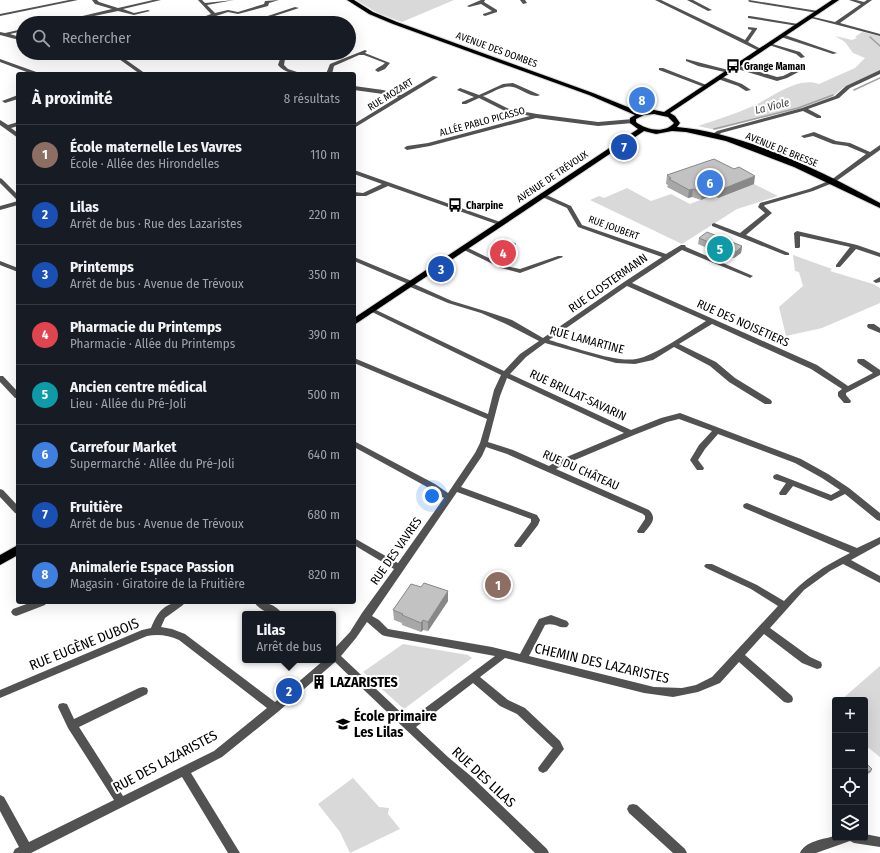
<!DOCTYPE html>
<html lang="fr">
<head>
<meta charset="utf-8">
<style>
  :root { --surface:#171b24; --page:#242831; --text:#f1f3f6; --muted:#9ea1a6; --line:#363941; --accent:#1a73e8 }
  body { margin:0; font-family:"Fira Sans Condensed",sans-serif; background:var(--page); color:var(--text) }
  .controls { position:absolute; right:12px; bottom:12px; display:grid; overflow:hidden; border-radius:4px; box-shadow:0 4px 16px #0002 }
  .controls button { width:36px; height:36px; display:grid; place-items:center; padding:0; border:0; border-bottom:1px solid var(--line); background:var(--surface); color:var(--text); font:20px sans-serif }
  .you { position:absolute; left:432px; top:496px; width:14px; height:14px; margin:-10px; border:3px solid #fff; border-radius:50%; background:#1a73e8; box-shadow:0 0 0 6px #1a73e833 }
  .badge { display:grid; place-items:center; width:26px; height:26px; border-radius:50%; background:var(--accent); color:#fff; font-size:13px; font-weight:700 }
  .pin { position:absolute; translate:-50% -50%; border:2px solid #fff; box-shadow:0 1px 4px #0006 }
  .popup { position:absolute; left:242px; top:611px; width:94px; height:52px; box-sizing:border-box; display:grid; place-content:center; border-radius:4px; background:var(--surface); filter:drop-shadow(0 1px 3px #0005); font-size:13px; white-space:nowrap; color:var(--muted) }
  .popup b { font-size:15px; color:var(--text) }
  .popup::after { content:''; position:absolute; left:50%; top:100%; margin-left:-8px; border:8px solid transparent; border-top-color:var(--surface) }
  .list { margin:0; padding:0; list-style:none }
  h2 { display:flex; justify-content:space-between; align-items:center; height:52px; margin:0; padding:0 16px; font-size:17px }
  h2 small { font-size:13px; font-weight:400; color:var(--muted) }
  .list li { display:grid; grid-template-columns:26px 1fr auto; gap:12px; align-items:center; box-sizing:border-box; height:60px; padding:0 16px; border-top:1px solid var(--line) }
  .list b { display:block; font-size:15px; white-space:nowrap }
  .list p { margin:0; font-size:13px; white-space:nowrap; color:var(--muted) }
  .list em { font-size:13px; font-style:normal; color:var(--muted) }
  .icon { flex:none; width:22px; height:22px; fill:none; stroke:currentColor; stroke-width:2; stroke-linecap:round; stroke-linejoin:round }
  .map { position:relative; flex:none; width:880px; height:853px; overflow:hidden }
  .search { position:absolute; background:var(--surface); box-shadow:0 4px 16px #0002; left:16px; top:16px; width:340px; height:44px; display:flex; align-items:center; gap:10px; box-sizing:border-box; padding:0 14px; border-radius:22px; color:var(--muted); font-size:15px }
  .panel { position:absolute; background:var(--surface); box-shadow:0 4px 16px #0002; left:16px; top:72px; width:340px; height:532px; border-radius:4px }
  .map>svg:first-child { display:block }
</style>
</head>
<body>
<div class="map">
<svg width="880" height="853" viewBox="0 0 880 853">
  <rect width="100%" height="100%" fill="#fff"/>
  <g fill="#d9d9d9">
    <path d="M356 0H454L402 22 378 13Z"/>
    <path d="M862 32 880 36V70L844 87 832 97 801 108 716 130 698 126C716 120 735 114 753 106 772 97 798 76 819 84L855 68 865 58 853 53 845 42 835 36 852 40 857 38 855 37Z"/>
    <path d="M754 184 778 196 737 209 682 244 590 200 599 196 604 198 627 188 651 201 671 194 690 204 713 195Z"/>
    <path d="M793 255 832 269 830 271 873 284 880 288V303L822 328 786 336 779 307 803 286 799 272 795 271Z"/>
    <path d="M403 644 468 655 472 658 404 709 363 672Z"/>
    <path d="M880 666V757L865 745V700H841Z"/>
    <path d="M353 778 379 807 389 808 388 814 400 829 350 853 340 832 318 804Z"/>
  </g>
  <g fill="none" stroke-linecap="round" stroke-linejoin="round">
    <g stroke="#a0a0a0" stroke-width="1.5">
      <path d="M870 37 880 46"/>
      <path d="M854 90 880 78"/>
      <path d="M714 129 798 108 833 95"/>
    </g>
    <defs>
      <g id="primary">
        <path d="M347 0H354L373 12 397 22 593 93 640 112 654 110 664 112 832 0H839L670 113 675 116 680 123 677 127C745 133 821 171 880 203V208L794 167 726 141 686 132 672 131 656 134 644 131 354 325V318L638 129 630 123V118L635 115 589 95 393 24 369 14ZM654 114 668 117 674 123C665 134 646 130 636 122V119L644 115Z"/>
        <path d="M18 545V555L0 565V555Z"/>
      </g>
    </defs>
    <use href="#primary" stroke="#dbdbdb" stroke-width="2"/>
    <g fill="#525252" fill-rule="evenodd">
      <path d="M69 0H78L0 16V14Z"/>
      <path d="M92 0H97L99 2 118 8 153 0H161L123 9 134 13 148 10 150 11 134 15 118 11 61 23H53L112 9 95 4Z"/>
      <path d="M198 0H202L205 3 234 0 207 5 215 13 228 10 238 12 264 4 265 1 279 0 269 3 268 6 238 14 228 12 195 23H188L211 14Z"/>
      <path d="M481 0H485L484 2 497 10V12L485 16 483 15V14L492 11 481 4 469 7 467 6Z"/>
      <path d="M520 0H525L527 3 523 4Z"/>
      <path d="M655 0H661L745 40 752 30 748 29V27L757 28V29L748 42 763 50 759 51Z"/>
      <path d="M687 0H693L712 10 708 11Z"/>
      <path d="M749 0 818 11 820 12 818 13 750 2 748 1Z"/>
      <path d="M849 0H856L864 2 867 0H872L840 23 880 34V36L807 17 809 16 835 22 861 4Z"/>
      <path d="M295 7 299 8 253 23H246Z"/>
      <path d="M750 16 798 24 800 25 798 26 748 18V16Z"/>
      <path d="M299 21H303V22L298 23Z"/>
      <path d="M164 22H173L175 23H162Z"/>
      <path d="M23 29V31L10 34 23 38V41L0 35V32L5 33Z"/>
      <path d="M781 35H785L837 53 833 54 781 37Z"/>
      <path d="M769 43 800 52 805 57 801 58 796 54 769 45Z"/>
      <path d="M365 50 367 51 365 53 390 63 385 69 378 72 375 70C378 67 382 66 385 63L364 55H359L334 66 332 74H326L330 64Z"/>
      <path d="M82 53H95L122 57 146 74H140L119 59 84 54Z"/>
      <path d="M282 53H286L284 65 288 69 303 74C293 74 285 73 278 65Z"/>
      <path d="M0 59 39 73 40 74H32L0 62Z"/>
      <path d="M686 59 732 71 729 73 698 66 686 61Z"/>
      <path d="M736 65 777 77 783 76 801 67 806 68 787 78 777 81 734 68 733 67Z"/>
      <path d="M659 68H663L709 86 704 87 659 70Z"/>
      <path d="M880 70V74L850 88 839 98 808 109 821 116V118H817L803 111 721 133 717 136 712 135 717 131 802 108 835 96 846 86Z"/>
      <path d="M433 76 438 77 354 128V124L398 97 383 94 354 90V86L383 90 401 95Z"/>
      <path d="M720 76 742 84 751 90 746 91 738 86 718 79 717 78Z"/>
      <path d="M513 83 540 95C533 99 521 89 513 87 504 84 492 93 483 96L509 109 537 114 598 122 633 119 636 121 633 123 598 126 536 118 430 146 407 150 404 148 407 146 428 143 530 116 505 111 479 98 466 104H462V102L474 97 457 90 460 88 479 95 503 84Z"/>
      <path d="M18 95V99L5 103 2 101Z"/>
      <path d="M0 120 8 125 18 122V126L11 128 18 133V138L0 125Z"/>
      <path d="M814 132 836 141 850 143 870 152 880 145V150L835 182 813 191 765 205 764 206 772 213 746 235 789 253V255H785L712 226V224L714 223 740 233 765 213 758 207 760 203 809 189 831 180 866 154 847 146 833 144 813 136 804 138 801 136Z"/>
      <path d="M354 170 503 223 504 224 501 226 499 225 388 186 366 196H354V192L363 193 382 184 354 174Z"/>
      <path d="M0 178 2 179 18 195V200L16 199 0 183Z"/>
      <path d="M542 193 571 206 582 225 666 254 681 245H685L686 247 753 276 750 278 748 277 682 250 632 283 817 365 848 386 873 373 858 363 857 361 858 359H864L880 370V375L846 393V395L851 401 850 403H844L838 396V392L842 389 811 369 712 324 679 344 716 362 735 378 771 400 772 402 771 404H765L729 382 710 366 674 347 653 360 635 364 616 363 545 343 526 357 510 374 631 430 661 418 680 413 801 459 828 474 849 488 880 513V521L877 520 845 494 831 501 793 486 786 495H780L779 493 786 483 774 479 773 477 774 475 777 474 831 495 840 490 822 478 795 463 718 434 705 449 698 460 704 468 703 470H697L690 460 699 445 712 431 679 419 667 422 634 435 563 465 556 469 649 510C658 519 650 525 644 533H638L637 531 645 519V516L643 514 507 454 486 447 482 456 461 487 537 515 540 520 538 525 521 547H515L514 545 531 522V519L457 492 372 616 379 620 388 629 492 647 520 654 539 619 551 615 567 621 569 624 567 627C559 629 555 622 545 625L529 656 654 687 682 688 696 685 712 677 778 606 751 589 706 568 704 566 706 564H712L757 585 784 601C804 579 824 566 850 553L744 508 743 506 744 504 747 503 857 548 880 537V544L851 560 880 576V583L843 564 830 571 804 590 770 628 810 657 821 662 822 665 821 668 817 669 802 663 764 634 745 655 792 696 793 699 792 702 788 703 784 702 739 662 720 683 698 692 673 697 644 693 505 658 480 677 508 700 525 708 560 741 564 749 547 771 543 773 539 771 538 768 553 748 552 747 517 714 500 706 473 683 416 727 448 757 472 777 547 849 549 853H535C469 788 401 726 335 662L279 711 222 757 191 773 240 853H228L182 777 31 853H13L15 849 19 847 0 811V795L4 797 29 842 114 800 68 728 58 707 59 704 63 703 67 704 74 719 139 688 143 687 147 688 148 691 147 694 79 727 123 796 214 751 267 708 179 640C168 635 158 634 147 636L0 698V690L142 630 151 628C158 611 165 602 185 602L183 605 165 618 161 627 172 629 185 634 275 702 324 660H333V650L350 632 362 613 394 569 354 545V538L398 563 444 498 429 488 354 447V441L435 484 448 493 475 453 480 443 487 419 354 363V358L488 414 494 390 501 375 370 311 368 310 370 309H374L504 371 520 354 539 341 506 324 481 313 448 303 408 286V284L354 261V257L414 282V284L452 301 485 311 512 320 543 338 624 282 662 257 578 227 567 208 540 196V194ZM627 286 706 321C688 332 655 356 636 359 616 363 570 346 549 340ZM507 378 624 433 557 461 549 466 513 450 488 442 500 396ZM367 622 382 635 385 636 495 656 409 720 341 656 356 638Z"/>
      <path d="M18 201V205L0 210V206Z"/>
      <path d="M797 231 857 245 880 253V257L856 249 840 267H836V265L850 247 800 236V247L799 248H795L794 233Z"/>
      <path d="M464 246 505 266 520 269 558 256H562L563 257 520 273 501 268 462 249V247Z"/>
      <path d="M0 261 18 268V272L0 265Z"/>
      <path d="M880 277V282L876 283 873 281Z"/>
      <path d="M868 324H874L880 328V333L868 328 867 326Z"/>
      <path d="M0 376H3L18 392V398H15L0 382Z"/>
      <path d="M0 489 3 490 18 506V514L15 513 0 497Z"/>
      <path d="M32 602H47L45 605 19 615 16 616 13 615 11 612 13 609Z"/>
      <path d="M254 602C265 602 276 604 282 614 271 614 261 612 254 602Z"/>
      <path d="M633 804 637 805 685 849 687 853H673L629 813 627 809 629 805Z"/>
      <path d="M865 834 880 837V847L854 843 850 841 816 853H800C805 841 824 839 835 836V838H865Z"/>
    </g>
    <use href="#primary" fill="#000" fill-rule="evenodd"/>
  </g>
  <g fill="#a7a7a7">
    <path d="M667 175 754 184 718 198 713 195 701 200 692 197 688 198 667 187 668 185 666 184Z"/>
    <path d="M699 238 742 246 741 253 734 258H730L698 244Z"/>
    <path d="M490 248 516 251 501 260 490 255Z"/>
    <path d="M421 587 448 591V601L428 631 423 630 421 632 402 625V623L394 620 393 610Z"/>
    <path d="M865 764 872 769 871 772 868 774H865Z"/>
  </g>
  <g fill="#888">
    <path d="M755 176 754 184 718 198 720 190Z"/>
    <path d="M715 187 713 195 701 200 702 192Z"/>
    <path d="M693 189 692 197 688 198 689 190Z"/>
    <path d="M516 244V251L501 260V253Z"/>
    <path d="M742 246 741 253 734 258 736 252Z"/>
    <path d="M448 591V601L428 631V622Z"/>
    <path d="M423 620V630L421 632V623Z"/>
  </g>
  <g fill="#c2c2c2" stroke="#888">
    <path d="M714 159 734 169 739 167 755 176 720 190 715 187 702 192 693 189 689 190 669 179 671 178 667 175Z"/>
    <path d="M707 232 742 246 736 252 731 251 699 238Z"/>
    <path d="M505 239 516 244 501 253 490 248Z"/>
    <path d="M424 583 448 591 428 622 423 620 421 623 402 615 403 614 393 610 411 584 421 587Z"/>
    <path d="M865 764H867L872 769 869 772 865 771Z"/>
  </g>
  <defs>
    <symbol id="bus-bare" viewBox="-9 -9 18 18"><path d="M-5-6H5V4H4V6H2V4H-2V6H-4V4H-5ZM-3.5-4V0h7V-4ZM-3.5 1.2v1.5H-2V1.2ZM2 1.2v1.5H3.5V1.2Z" fill="#000" stroke="#fff" stroke-width="2.5" paint-order="stroke"/></symbol>
    <symbol id="building-bare" viewBox="-9 -9 18 18"><path d="M-4-6H4V6H1V3H-1V6H-4ZM-2.5-4.3h1.7v1.8h-1.7ZM.8-4.3h1.7v1.8H.8ZM-2.5-1h1.7V.8h-1.7ZM.8-1h1.7V.8H.8Z" fill="#000" stroke="#fff" stroke-width="2.5" paint-order="stroke"/></symbol>
    <symbol id="school-bare" viewBox="-9 -9 18 18"><path d="M0-5L7-2L0 1L-7-2ZM-4 1L0 2.5L4 1V4Q0 6-4 4Z" fill="#000" stroke="#fff" stroke-width="2.5" paint-order="stroke"/></symbol>
  </defs>
  <g fill-rule="evenodd">
    <use href="#bus-bare" x="723" y="56" width="20" height="20"/>
    <use href="#bus-bare" x="445" y="195" width="20" height="20"/>
    <use href="#building-bare" x="309" y="672" width="20" height="20"/>
    <use href="#school-bare" x="333" y="714" width="20" height="20"/>
  </g>
  <g text-anchor="middle" stroke-width="4" stroke-linejoin="round" paint-order="stroke">
    <g font-size="10" fill="#000" stroke="#fff">
      <text transform="translate(497 49) rotate(20)" y="4">AVENUE DES DOMBES</text>
      <text transform="translate(390 94) rotate(-32)" y="4">RUE MOZART</text>
      <text transform="translate(482 121) rotate(-15)" y="4">ALLÉE PABLO PICASSO</text>
      <text transform="translate(782 149) rotate(22)" y="4">AVENUE DE BRESSE</text>
      <text transform="translate(552 176) rotate(-34)" y="4">AVENUE DE TRÉVOUX</text>
      <text transform="translate(614 227) rotate(20)" y="4">RUE JOUBERT</text>
    </g>
    <g font-size="10" font-weight="bold" fill="#000" stroke="#fff" text-anchor="start">
      <text x="744" y="70">Grange Maman</text>
      <text x="466" y="209">Charpine</text>
    </g>
    <g font-size="11" font-style="italic" fill="#414141" stroke="#fff">
      <text transform="translate(772 106) rotate(-14)" y="4">La Viole</text>
    </g>
    <g font-size="12" fill="#000" stroke="#fff">
      <text transform="translate(608 283) rotate(-35)" y="4">RUE CLOSTERMANN</text>
      <text transform="translate(743 323) rotate(24)" y="4">RUE DES NOISETIERS</text>
      <text transform="translate(587 340) rotate(15)" y="4">RUE LAMARTINE</text>
      <text transform="translate(578 395) rotate(25)" y="4">RUE BRILLAT-SAVARIN</text>
      <text transform="translate(581 470) rotate(24)" y="4">RUE DU CHÂTEAU</text>
      <text transform="translate(396 551) rotate(-55)" y="4">RUE DES VAVRES</text>
    </g>
    <g font-size="14" fill="#000" stroke="#fff">
      <text transform="translate(84 644) rotate(-22)" y="5">RUE EUGÈNE DUBOIS</text>
      <text transform="translate(602 663) rotate(13)" y="5">CHEMIN DES LAZARISTES</text>
      <text transform="translate(165 761) rotate(-28)" y="5">RUE DES LAZARISTES</text>
      <text transform="translate(484 777) rotate(43)" y="5">RUE DES LILAS</text>
    </g>
    <g font-size="14" font-weight="bold" fill="#000" stroke="#fff" text-anchor="start">
      <text x="330" y="687">LAZARISTES</text>
      <text x="354" y="721">École primaire<tspan x="354" dy="16">Les Lilas</tspan></text>
    </g>
  </g>
</svg>
<div class="controls">
<button>+</button>
<button>−</button>
<button><svg class="icon" aria-label="locate" viewBox="0 0 24 24"><circle cx="12" cy="12" r="6"/><path d="M12 2v4M12 18v4M2 12h4M18 12h4"/></svg></button>
<button><svg class="icon" aria-label="layers" viewBox="0 0 24 24"><path d="M12 4l9 5-9 5-9-5zM3 14l9 5 9-5"/></svg></button>
</div>
<div class="you"></div>
<div class="pin badge" style="left:498px;top:585px;background:#8d6e63">1</div>
<div class="pin badge" style="left:289px;top:691px;background:#1a4fb4">2</div>
<div class="popup"><b>Lilas</b>Arrêt de bus</div>
<div class="pin badge" style="left:441px;top:269px;background:#1a4fb4">3</div>
<div class="pin badge" style="left:503px;top:253px;background:#e0444e">4</div>
<div class="pin badge" style="left:720px;top:249px;background:#0f9aa8">5</div>
<div class="pin badge" style="left:710px;top:183px;background:#3f7fe0">6</div>
<div class="pin badge" style="left:624px;top:147px;background:#1a4fb4">7</div>
<div class="pin badge" style="left:642px;top:100px;background:#3f7fe0">8</div>
<div class="search"><svg class="icon" aria-label="search" viewBox="0 0 24 24"><circle cx="10" cy="10" r="6"/><path d="M15 15l6 6"/></svg>Rechercher</div>
<section class="panel">
<h2>À proximité<small>8 résultats</small></h2>
<ul class="list">
<li><span class="badge" style="background:#8d6e63">1</span><div><b>École maternelle Les Vavres</b><p>École · Allée des Hirondelles</p></div><em>110 m</em></li>
<li><span class="badge" style="background:#1a4fb4">2</span><div><b>Lilas</b><p>Arrêt de bus · Rue des Lazaristes</p></div><em>220 m</em></li>
<li><span class="badge" style="background:#1a4fb4">3</span><div><b>Printemps</b><p>Arrêt de bus · Avenue de Trévoux</p></div><em>350 m</em></li>
<li><span class="badge" style="background:#e0444e">4</span><div><b>Pharmacie du Printemps</b><p>Pharmacie · Allée du Printemps</p></div><em>390 m</em></li>
<li><span class="badge" style="background:#0f9aa8">5</span><div><b>Ancien centre médical</b><p>Lieu · Allée du Pré-Joli</p></div><em>500 m</em></li>
<li><span class="badge" style="background:#3f7fe0">6</span><div><b>Carrefour Market</b><p>Supermarché · Allée du Pré-Joli</p></div><em>640 m</em></li>
<li><span class="badge" style="background:#1a4fb4">7</span><div><b>Fruitière</b><p>Arrêt de bus · Avenue de Trévoux</p></div><em>680 m</em></li>
<li><span class="badge" style="background:#3f7fe0">8</span><div><b>Animalerie Espace Passion</b><p>Magasin · Giratoire de la Fruitière</p></div><em>820 m</em></li>
</ul>
</section>
</div>
</body>
</html>
